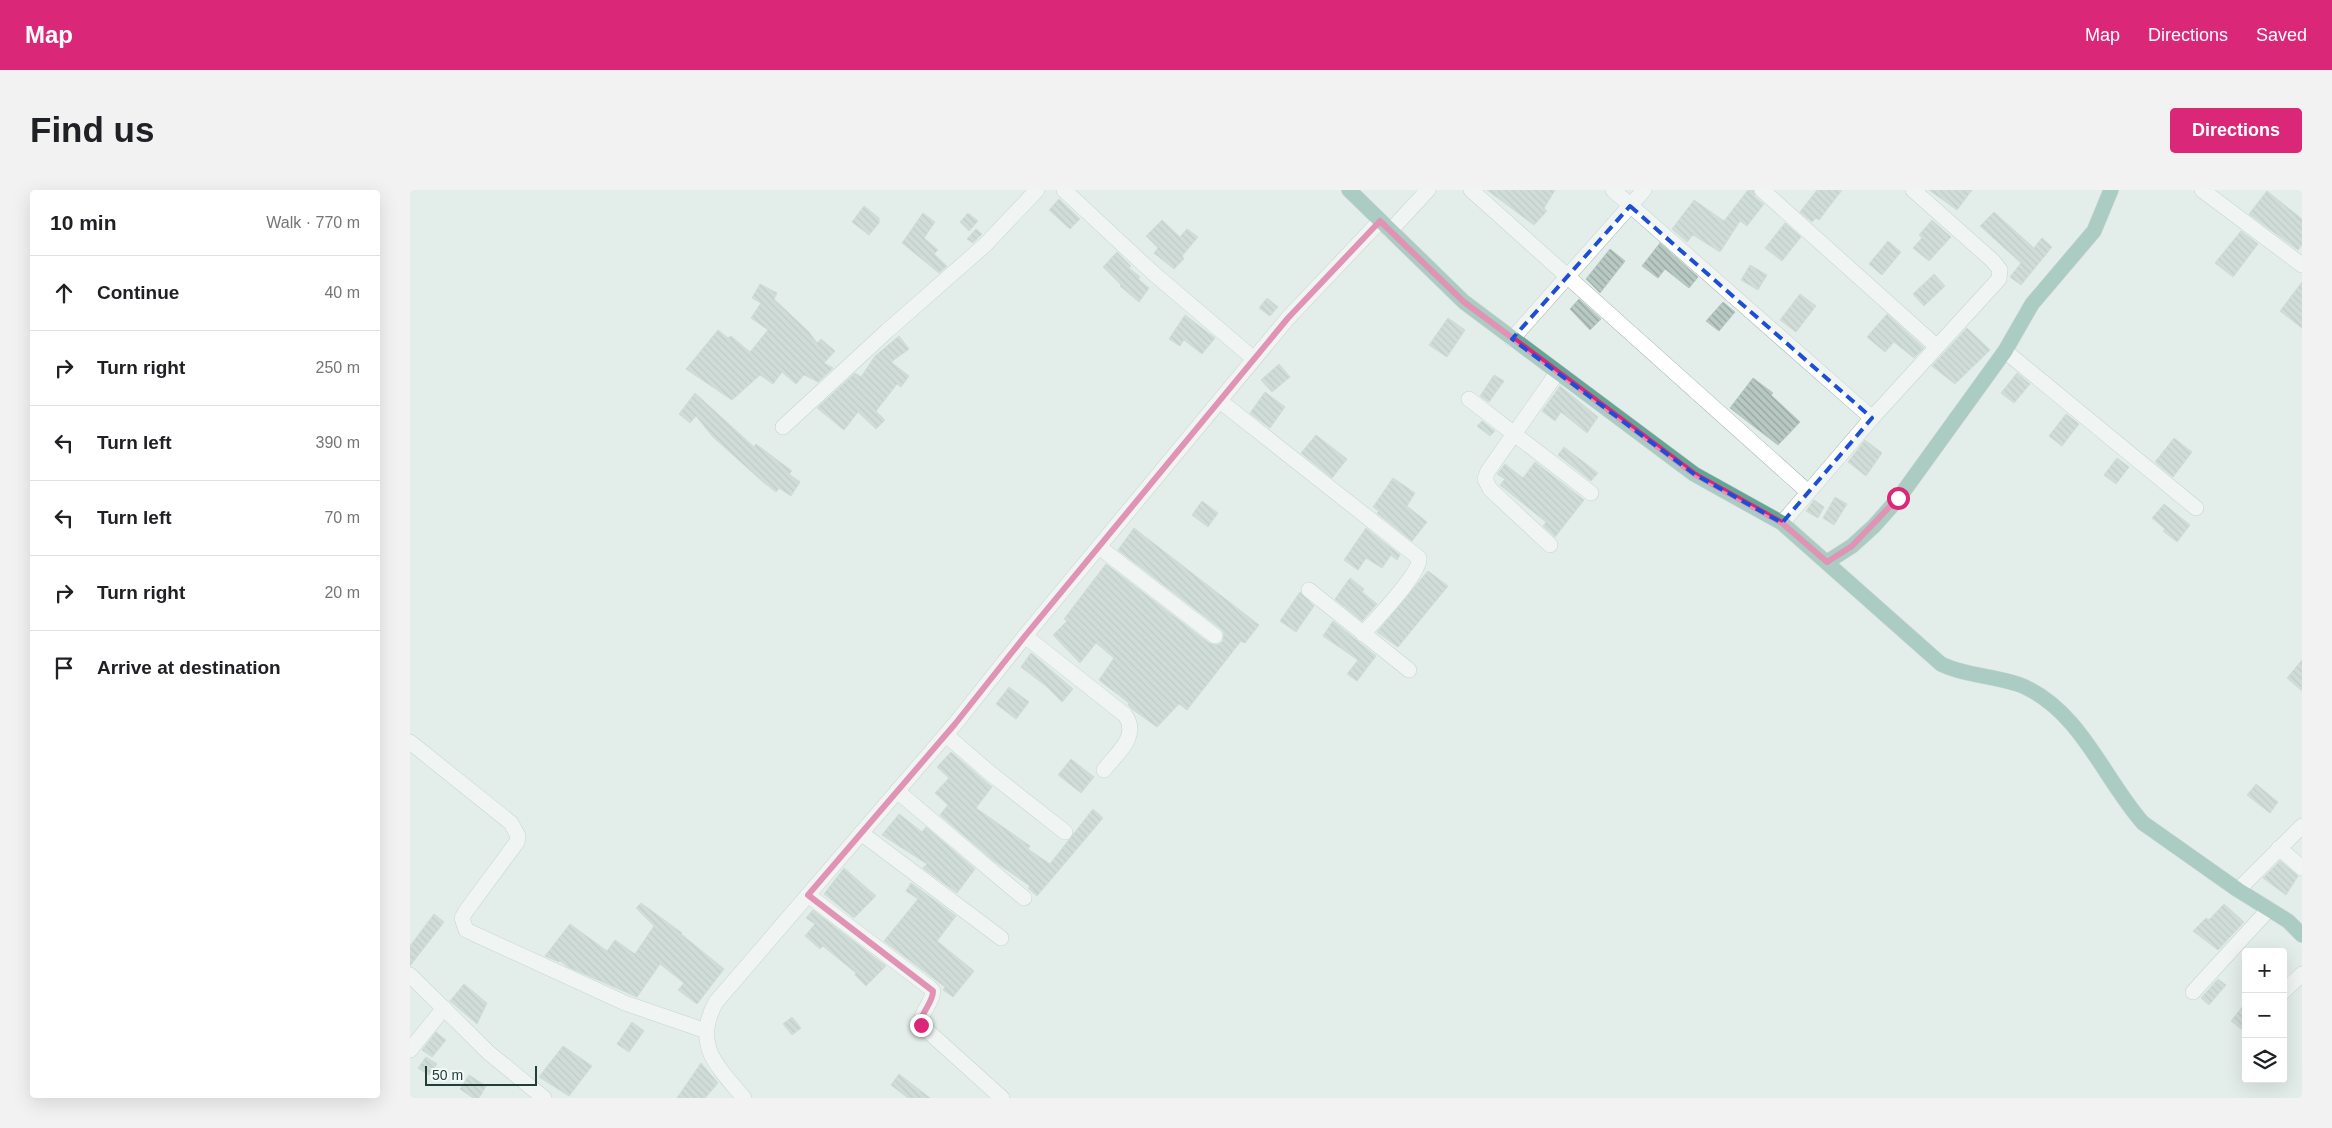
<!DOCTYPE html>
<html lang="en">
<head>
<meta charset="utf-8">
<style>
  :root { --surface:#fff; --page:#f2f2f2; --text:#202124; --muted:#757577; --line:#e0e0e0; --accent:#db2777 }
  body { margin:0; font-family:Arial,sans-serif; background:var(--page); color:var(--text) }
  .controls { position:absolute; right:15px; bottom:15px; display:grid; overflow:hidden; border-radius:5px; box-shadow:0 5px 20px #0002 }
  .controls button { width:45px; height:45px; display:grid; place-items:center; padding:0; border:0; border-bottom:1px solid var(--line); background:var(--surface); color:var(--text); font:25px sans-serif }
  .scale { position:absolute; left:15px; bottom:12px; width:112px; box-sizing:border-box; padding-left:5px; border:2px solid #213f38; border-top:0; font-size:14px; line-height:18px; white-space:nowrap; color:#213f38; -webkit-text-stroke:4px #f3f9f6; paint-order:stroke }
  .stop { position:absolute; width:15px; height:15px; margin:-11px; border:4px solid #db2777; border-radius:50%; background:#fff }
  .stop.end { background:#db2777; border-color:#fff; box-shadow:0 1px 5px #0008 }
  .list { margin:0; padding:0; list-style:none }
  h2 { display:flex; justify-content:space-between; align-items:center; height:65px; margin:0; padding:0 20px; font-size:21px }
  h2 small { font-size:16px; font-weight:400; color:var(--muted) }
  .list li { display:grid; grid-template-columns:32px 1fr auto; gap:15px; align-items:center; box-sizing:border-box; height:75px; padding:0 20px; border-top:1px solid var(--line) }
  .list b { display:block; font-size:19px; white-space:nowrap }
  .list em { font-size:16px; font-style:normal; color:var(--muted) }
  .icon { flex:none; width:28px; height:28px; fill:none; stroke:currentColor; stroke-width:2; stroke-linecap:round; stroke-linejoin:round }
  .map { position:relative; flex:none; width:1892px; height:908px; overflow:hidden; border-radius:5px }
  header { display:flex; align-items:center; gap:30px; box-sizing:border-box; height:70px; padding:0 25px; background:var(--accent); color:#fff }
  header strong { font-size:24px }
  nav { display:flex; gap:28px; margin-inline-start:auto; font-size:18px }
  .intro { display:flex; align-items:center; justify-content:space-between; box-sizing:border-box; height:120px; padding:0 30px }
  h1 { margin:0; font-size:35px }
  .button { padding:12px 22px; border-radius:5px; background:var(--accent); color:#fff; font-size:18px; font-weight:700 }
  main { display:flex; gap:30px; padding:0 30px }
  aside { flex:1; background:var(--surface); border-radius:5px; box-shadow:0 5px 20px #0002 }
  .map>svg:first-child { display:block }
</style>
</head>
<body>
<header>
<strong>Map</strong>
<nav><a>Map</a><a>Directions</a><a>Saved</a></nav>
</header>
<div class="intro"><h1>Find us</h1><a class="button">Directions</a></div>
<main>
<aside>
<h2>10 min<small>Walk · 770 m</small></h2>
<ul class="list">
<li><svg class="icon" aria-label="ahead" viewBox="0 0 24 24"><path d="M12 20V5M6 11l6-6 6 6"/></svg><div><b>Continue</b></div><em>40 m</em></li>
<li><svg class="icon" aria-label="right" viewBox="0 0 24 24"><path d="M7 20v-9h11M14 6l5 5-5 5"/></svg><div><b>Turn right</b></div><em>250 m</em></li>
<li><svg class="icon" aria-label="left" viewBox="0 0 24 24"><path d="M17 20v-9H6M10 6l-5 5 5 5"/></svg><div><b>Turn left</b></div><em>390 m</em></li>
<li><svg class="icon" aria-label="left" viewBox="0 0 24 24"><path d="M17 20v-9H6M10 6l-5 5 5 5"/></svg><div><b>Turn left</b></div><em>70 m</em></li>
<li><svg class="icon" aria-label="right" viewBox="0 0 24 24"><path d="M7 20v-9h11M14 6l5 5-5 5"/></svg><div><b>Turn right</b></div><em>20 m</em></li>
<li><svg class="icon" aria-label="arrive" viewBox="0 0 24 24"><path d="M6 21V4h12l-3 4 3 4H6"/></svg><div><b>Arrive at destination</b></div></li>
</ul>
</aside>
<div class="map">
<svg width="1892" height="908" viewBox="0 0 1892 908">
  <defs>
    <pattern id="building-back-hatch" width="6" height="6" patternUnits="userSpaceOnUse" patternTransform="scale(1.25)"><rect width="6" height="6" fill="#b8c8c2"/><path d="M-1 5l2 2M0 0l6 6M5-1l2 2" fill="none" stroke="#95a49f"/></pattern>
  </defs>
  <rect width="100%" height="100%" fill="#e3ede9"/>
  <g fill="url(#building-back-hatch)" stroke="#b5c7c0">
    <path d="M1077 0H1145L1134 18 1137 21 1124 35Z"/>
    <path d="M1338 0H1343L1345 7 1354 14 1337 36 1330 31 1310 62 1283 45 1277 52 1262 39 1284 10 1314 31Z"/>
    <path d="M1407 0H1432L1409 30 1406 28 1402 32 1390 22Z"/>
    <path d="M1519 0H1562L1547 20Z"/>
    <path d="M1857 1 1892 29V55L1888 60 1839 24Z"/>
    <path d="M649 9 670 29 660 39 639 20Z"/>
    <path d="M454 16 469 28V33L459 45 442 32Z"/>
    <path d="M1584 22 1624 58 1632 48 1642 57 1611 95 1600 87 1611 73 1570 36Z"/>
    <path d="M513 23 525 32 514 48 528 60 524 64 537 76 529 83 492 53Z"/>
    <path d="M558 23 568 31 559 41 550 32Z"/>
    <path d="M752 30 770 47 777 39 788 47 772 66 774 69 764 79 744 63 748 58 736 46Z"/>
    <path d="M1522 30 1541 47 1519 71 1503 58 1512 48 1509 45Z"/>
    <path d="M1375 33 1391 47 1372 71 1355 58Z"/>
    <path d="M566 39 572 44 563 53 557 49Z"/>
    <path d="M1831 41 1848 54 1823 87 1805 73Z"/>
    <path d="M1478 51 1491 62 1472 85 1459 74Z"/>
    <path d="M1250 53 1288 87 1279 98 1255 79 1248 88 1232 76Z"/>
    <path d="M1200 59 1215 71 1190 103 1176 89Z"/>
    <path d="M707 62 721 76 719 78 730 87 728 89 739 98 729 112 710 96 711 95 693 77Z"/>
    <path d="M1340 75 1357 85 1348 100 1331 90Z"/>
    <path d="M1524 84 1535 96 1514 116 1503 104Z"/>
    <path d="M1892 92V138L1870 121Z"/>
    <path d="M350 94 367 103 364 109 399 142 407 153 411 149 425 161 414 173 423 178 408 192 394 185 386 194 372 182 363 194 350 185 322 210 276 179 308 140 318 148 321 146 340 162 358 140 341 128 351 113 342 108Z"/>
    <path d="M1390 104 1406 116 1386 142 1370 130Z"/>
    <path d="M857 108 868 117 860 126 849 118Z"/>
    <path d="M1169 109 1191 129 1180 140 1160 119Z"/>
    <path d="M1313 112 1325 122 1309 141 1296 131Z"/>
    <path d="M1477 124 1514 158 1504 168 1484 152 1475 162 1457 147Z"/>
    <path d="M775 125 805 148 792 164 774 150 770 156 759 149Z"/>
    <path d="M1038 128 1055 140 1037 167 1019 155Z"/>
    <path d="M1557 138 1580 160 1545 194 1522 176Z"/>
    <path d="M489 146 499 159 481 172 499 186 491 197 487 194 466 221 475 230 466 239 448 222 434 240 407 218 445 183 451 187 465 166Z"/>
    <path d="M869 174 880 187 862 202 851 190Z"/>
    <path d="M1607 183 1620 194 1604 213 1591 203Z"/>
    <path d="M1084 185 1094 191 1079 212 1070 206Z"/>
    <path d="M1343 188 1363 203 1361 205 1390 232 1368 255 1320 218Z"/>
    <path d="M1150 196 1188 227 1177 243 1151 222 1145 231 1132 221Z"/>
    <path d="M855 202 875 217 860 238 840 223Z"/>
    <path d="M285 203 344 257 346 254 382 281 379 284 390 292 381 306 369 298 366 302 353 292 303 247 286 226 280 233 269 224Z"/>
    <path d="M1656 224 1669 234 1652 256 1639 246Z"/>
    <path d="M1072 231 1085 241 1080 246 1067 236Z"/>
    <path d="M906 245 937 269 922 288 891 263Z"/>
    <path d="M1764 248 1782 262 1763 287 1745 272Z"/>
    <path d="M1455 250 1472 263 1456 286 1438 272Z"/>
    <path d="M1154 257 1188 283 1181 291 1148 265Z"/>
    <path d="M1707 268 1719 277 1706 294 1694 285Z"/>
    <path d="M1125 272 1174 310 1145 347 1133 336 1136 332 1090 295 1095 289 1087 284 1095 274 1113 288Z"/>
    <path d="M983 288 1005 303 997 316 1017 332 1002 351 967 323 969 321 963 317Z"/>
    <path d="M1425 307 1437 314 1424 335 1413 328Z"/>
    <path d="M1404 310 1414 317 1408 328 1396 321Z"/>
    <path d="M792 311 808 323 798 337 782 325Z"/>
    <path d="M1754 314 1780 335 1767 352 1753 341 1755 339 1742 328Z"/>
    <path d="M724 338 849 435 835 453 831 451 777 520 769 514 747 537 722 519 718 515 719 513 689 490 704 468 686 453 670 473 643 445 657 431 654 429 696 374 799 453 808 455 813 451 814 443 811 439 708 360Z"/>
    <path d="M956 338 990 365 987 370 981 365 972 378 956 368 948 380 934 370Z"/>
    <path d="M1018 381 1038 396 988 457 967 442Z"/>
    <path d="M940 388 954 399 952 402 967 414 952 431 925 409Z"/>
    <path d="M890 402 904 416 886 442 870 431Z"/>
    <path d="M923 431 966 466 947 491 937 484 948 470 913 446Z"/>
    <path d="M621 463 663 499 652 512 636 496 611 477Z"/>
    <path d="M1892 470V501L1877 488Z"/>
    <path d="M599 497 619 512 606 529 586 514Z"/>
    <path d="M541 562 582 597 566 618 620 656 618 659 640 674 683 619 693 628 627 706 618 698 620 696 584 671 530 625 538 615 525 603 539 588 527 577Z"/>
    <path d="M661 569 684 587 671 603 648 585Z"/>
    <path d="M1846 594 1868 612 1860 623 1837 605Z"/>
    <path d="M489 624 512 642 516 637 565 679 547 703 513 678 517 674 472 645Z"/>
    <path d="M1870 671 1888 686 1876 705 1853 688Z"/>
    <path d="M434 678 466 706 444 728 414 704Z"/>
    <path d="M501 693 546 726 527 751 564 781 543 807 533 800 535 797 474 751 508 709 496 701Z"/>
    <path d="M231 713 272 743 271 744 314 779 287 814 268 800 274 793 250 774 227 807 158 777 150 771 149 772 135 766 160 734 197 761 205 750 225 764 244 736 226 718Z"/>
    <path d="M1814 714 1834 732 1808 760 1783 741 1796 728 1799 730Z"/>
    <path d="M403 720 476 776 456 796 445 785 446 783 413 756 410 759 395 746 405 734 396 728Z"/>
    <path d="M24 724 34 732 0 776V756Z"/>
    <path d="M1808 789 1816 795 1799 815 1791 808Z"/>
    <path d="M54 794 77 813 67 834 40 811Z"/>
    <path d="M1836 812V833L1831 839 1821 831Z"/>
    <path d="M382 827 391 838 382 845 373 834Z"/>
    <path d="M222 832 234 841 219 862 207 854Z"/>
    <path d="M26 842 36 850 22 867 12 860Z"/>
    <path d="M153 856 182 876 159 906 129 887Z"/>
    <path d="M16 867 27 874 19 885 8 878Z"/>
    <path d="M291 873 308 893 295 908H267Z"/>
    <path d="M489 884 520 908H498L481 895Z"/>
    <path d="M59 885 76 896 69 908H63L50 899Z"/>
  </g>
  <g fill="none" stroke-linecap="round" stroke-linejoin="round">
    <defs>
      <g id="minor">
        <path d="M654 0 742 82 844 169"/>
        <path d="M1061 0 1398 302"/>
        <path d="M1203 0 1462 228"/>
        <path d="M1352 0 1526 156"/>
        <path d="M1792 0 1892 75"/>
        <path d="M980 41 1018 0"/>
        <path d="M1102 149 1234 0"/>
        <path d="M1595 161 1786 318"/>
        <path d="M1059 209 1181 303"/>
        <path d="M810 211 1009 368C1011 383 965 430 953 444"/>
        <path d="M373 237 477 141 575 55 627 0"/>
        <path d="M1372 333 1462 228 1589 89 1590 80 1583 71 1503 0"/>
        <path d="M1140 355 1080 299 1075 289 1078 281 1147 183"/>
        <path d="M689 357 805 446"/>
        <path d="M899 400 999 480"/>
        <path d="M615 446 715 525C730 546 707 563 694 580"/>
        <path d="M536 545 580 583 655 642"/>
        <path d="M0 552 101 633 108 646 107 652 56 721 52 728 56 740 215 813 296 841"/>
        <path d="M487 601 614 708"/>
        <path d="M451 643 591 748"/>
        <path d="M1869 658 1892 678"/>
        <path d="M1828 700 1892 636"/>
        <path d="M398 705 519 797 523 801C522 814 510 822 511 835L592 908"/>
        <path d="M0 785 79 863 134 908"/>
        <path d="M1783 802 1859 719"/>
        <path d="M1873 802 1892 784"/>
        <path d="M0 860 34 818"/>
        <path d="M334 908C308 877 282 855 306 812L545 534 615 446 878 128 970 31"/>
      </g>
      <g id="major">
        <path d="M939 0 1054 112 1284 284 1372 333 1531 474C1558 487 1591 486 1615 497 1672 524 1694 589 1733 633L1828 700 1878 731 1892 745"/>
        <path d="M1417 372 1442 356 1464 336 1488 309 1595 161 1622 114 1684 41 1701 0"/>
      </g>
    </defs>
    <use href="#minor" stroke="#a5b5b0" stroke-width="16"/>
    <use href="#major" stroke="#c1c9c7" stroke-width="16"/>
    <use href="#minor" stroke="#fff" stroke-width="15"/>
    <use href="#major" stroke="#65a595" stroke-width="15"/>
  </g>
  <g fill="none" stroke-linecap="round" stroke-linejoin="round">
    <path stroke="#db2777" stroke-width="6" d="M511 835C510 822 523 814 523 801L398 705 545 534 615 446 878 128 970 31 1054 112 1284 284 1372 333 1417 372 1442 356 1488 308"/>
  </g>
  <path d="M0 0H1892V908H0ZM1220 16 1462 228 1372 333 1284 284 1102 149Z" fill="#e3ede9" fill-opacity=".55" fill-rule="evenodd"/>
  <path fill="none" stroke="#1d4ed8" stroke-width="4" stroke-dasharray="10 6" stroke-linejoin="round" d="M1220 16 1462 228 1372 333 1284 284 1102 149Z"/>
</svg>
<div class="controls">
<button>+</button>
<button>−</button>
<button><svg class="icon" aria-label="layers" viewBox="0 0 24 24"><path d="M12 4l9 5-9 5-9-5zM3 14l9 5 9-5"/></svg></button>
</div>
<div class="scale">50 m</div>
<div class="stop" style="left:1488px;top:308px"></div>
<div class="stop end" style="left:511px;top:835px"></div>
</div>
</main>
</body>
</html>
